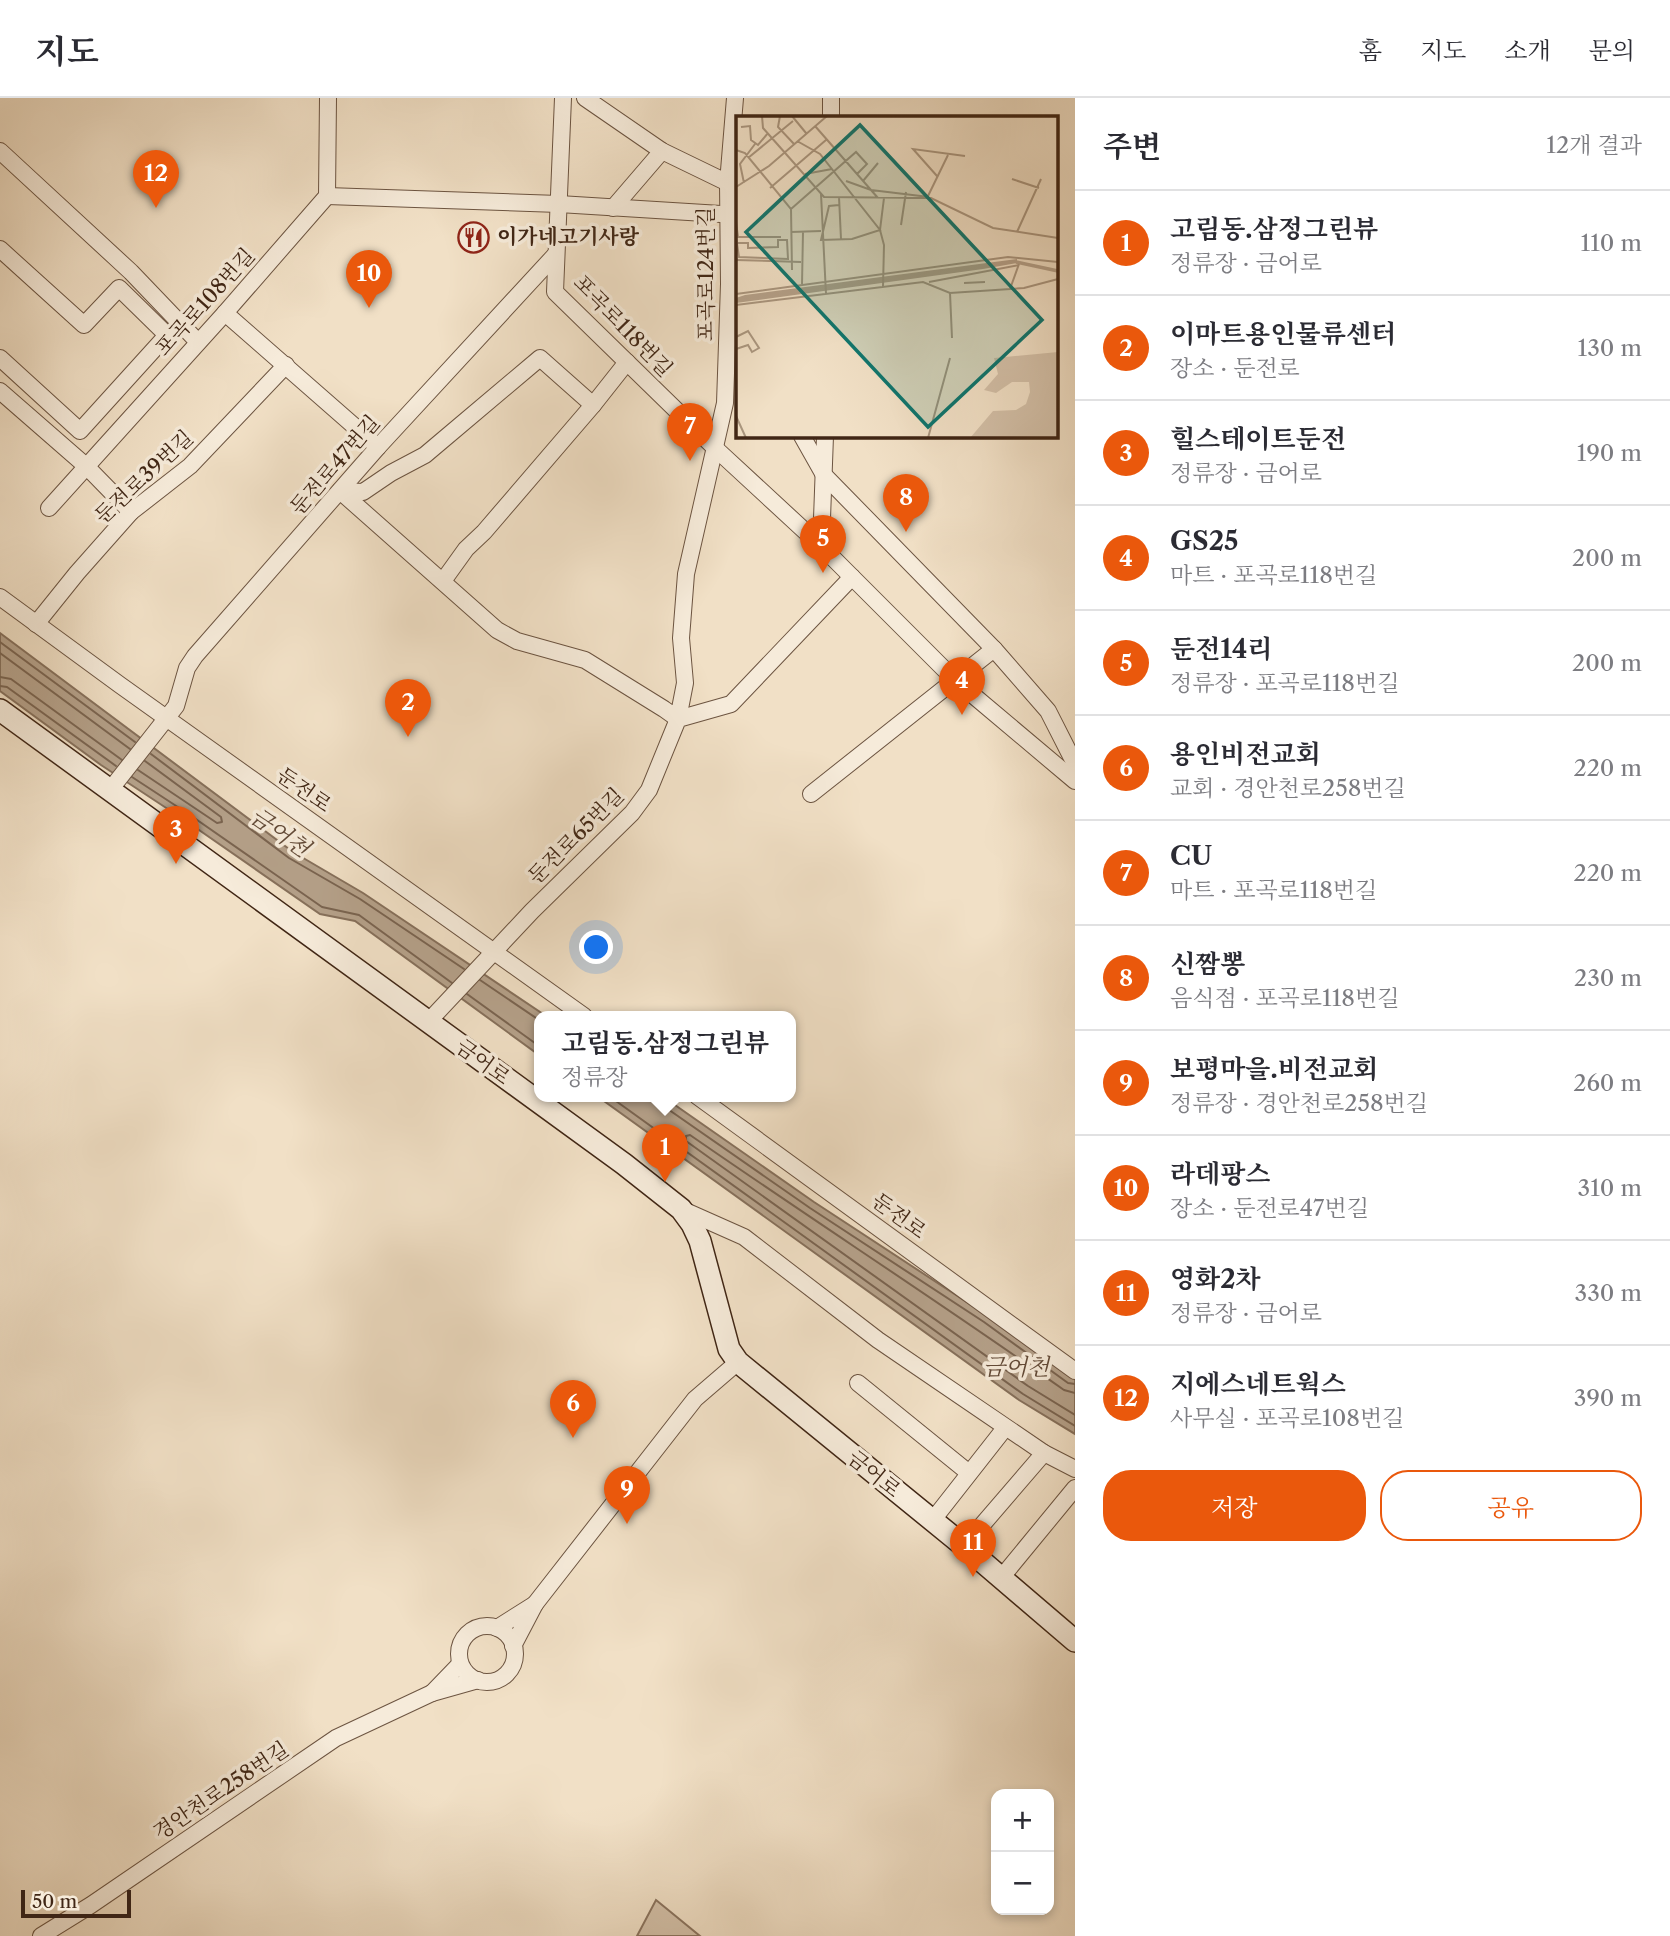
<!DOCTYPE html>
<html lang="ko">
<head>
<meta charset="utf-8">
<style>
  :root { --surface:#fff; --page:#f7f7f7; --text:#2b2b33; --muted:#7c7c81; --line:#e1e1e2; --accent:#ea580c }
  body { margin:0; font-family:"Libre Caslon Text","Noto Serif KR",serif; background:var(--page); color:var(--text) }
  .controls { position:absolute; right:21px; bottom:21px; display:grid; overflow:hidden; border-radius:14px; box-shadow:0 4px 10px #0003 }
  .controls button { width:63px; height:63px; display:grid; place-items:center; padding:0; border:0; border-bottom:2px solid var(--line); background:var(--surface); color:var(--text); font:35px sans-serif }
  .scale { position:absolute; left:21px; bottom:18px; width:110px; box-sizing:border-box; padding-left:7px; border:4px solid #402615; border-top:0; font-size:19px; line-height:24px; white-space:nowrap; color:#402615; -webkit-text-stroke:5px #f6ebda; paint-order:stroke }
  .you { position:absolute; left:597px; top:850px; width:24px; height:24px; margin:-18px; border:5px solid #fff; border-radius:50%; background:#1a73e8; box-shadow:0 0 0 10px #1a73e833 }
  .badge { display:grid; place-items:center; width:46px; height:46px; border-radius:50%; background:var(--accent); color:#fff; font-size:23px; font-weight:700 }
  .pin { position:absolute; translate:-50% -58px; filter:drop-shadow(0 2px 4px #0008) }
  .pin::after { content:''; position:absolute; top:37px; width:24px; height:21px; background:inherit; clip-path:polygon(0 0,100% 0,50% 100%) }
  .popup { position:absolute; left:534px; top:913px; width:262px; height:91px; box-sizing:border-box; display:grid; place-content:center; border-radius:14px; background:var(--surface); filter:drop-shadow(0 2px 5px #0005); font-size:23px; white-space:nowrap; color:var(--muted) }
  .popup b { font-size:26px; color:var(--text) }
  .popup::after { content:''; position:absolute; left:50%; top:100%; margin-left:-14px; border:14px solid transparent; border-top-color:var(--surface) }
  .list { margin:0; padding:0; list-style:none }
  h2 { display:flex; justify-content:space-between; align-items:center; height:91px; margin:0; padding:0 28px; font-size:30px }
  h2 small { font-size:23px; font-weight:400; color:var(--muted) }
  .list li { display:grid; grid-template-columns:46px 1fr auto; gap:21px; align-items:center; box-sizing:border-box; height:105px; padding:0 28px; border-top:2px solid var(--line) }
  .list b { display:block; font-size:26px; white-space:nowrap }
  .list p { margin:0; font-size:23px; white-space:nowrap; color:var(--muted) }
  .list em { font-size:23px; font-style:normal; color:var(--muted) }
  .actions { display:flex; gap:14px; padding:21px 28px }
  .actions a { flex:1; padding:16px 0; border:2px solid var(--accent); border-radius:28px; text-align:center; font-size:24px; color:var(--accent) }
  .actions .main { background:var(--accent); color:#fff }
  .map { position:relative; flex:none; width:1075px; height:1838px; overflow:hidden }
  header { display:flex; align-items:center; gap:42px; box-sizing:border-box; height:98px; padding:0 35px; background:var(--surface); border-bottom:2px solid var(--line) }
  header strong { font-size:33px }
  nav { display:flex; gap:38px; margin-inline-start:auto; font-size:24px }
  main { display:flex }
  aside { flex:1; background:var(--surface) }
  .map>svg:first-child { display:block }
</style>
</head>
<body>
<header>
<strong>지도</strong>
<nav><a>홈</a><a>지도</a><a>소개</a><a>문의</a></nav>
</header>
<main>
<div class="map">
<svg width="1075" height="1838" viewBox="0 0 1075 1838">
  <rect width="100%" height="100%" fill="#f1e0c6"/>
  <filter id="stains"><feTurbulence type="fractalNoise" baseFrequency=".00286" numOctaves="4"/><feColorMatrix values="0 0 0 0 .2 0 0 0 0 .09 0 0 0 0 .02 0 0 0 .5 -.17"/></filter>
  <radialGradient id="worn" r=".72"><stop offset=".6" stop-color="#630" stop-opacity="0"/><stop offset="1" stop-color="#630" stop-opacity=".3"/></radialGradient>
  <path fill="#d3c0a8" stroke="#8a735e" stroke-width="2" d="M656 1802 700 1838H637Z"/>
  <g fill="#b5a18a" stroke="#86705b" stroke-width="2">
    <path d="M0 535 293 754 363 795 546 918H539V957L355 823 320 816 186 723 101 667 0 593Z"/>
    <path d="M597 998H662L814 1104 988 1218 1075 1281V1336L1019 1302Z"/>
  </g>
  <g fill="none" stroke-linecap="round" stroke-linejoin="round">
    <g stroke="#7a6450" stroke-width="2">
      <path d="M0 544 135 644"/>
      <path d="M0 555 130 651"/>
      <path d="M0 579 11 581 122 662"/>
      <path d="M0 588 7 589 116 668"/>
      <path d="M151 656 289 760 360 801 464 871"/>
      <path d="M138 672 217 725 222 724 221 719 145 663"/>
      <path d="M132 679 190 717 322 809 359 817 452 885"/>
      <path d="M480 882 539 922"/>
      <path d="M467 896 539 948"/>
      <path d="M609 998 1023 1296 1075 1328"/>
      <path d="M659 998 662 1007 810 1110 984 1224 1068 1285 1075 1286"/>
      <path d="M1075 1295 1064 1292C941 1205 814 1123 690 1037L686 1038V1043L1028 1288 1075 1317"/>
    </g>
    <defs>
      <g id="street">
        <path d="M563 0 555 194 716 351 821 448 955 582 1075 683"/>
        <path d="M585 0 662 53 728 85"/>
        <path d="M831 19V0"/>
        <path d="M0 53 131 174 198 244"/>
        <path d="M327 98 559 106 737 117"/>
        <path d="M613 110 662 53"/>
        <path d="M0 151 84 227 119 190 167 237 80 333 0 260"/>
        <path d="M225 215 378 349"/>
        <path d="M0 293 86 368 131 414"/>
        <path d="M802 338 824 377 994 551 1048 613 1075 666"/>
        <path d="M340 393 497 532 517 543 585 562 664 611 678 621 685 585 681 540 686 476 725 305 729 186 728 85 735 0"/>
        <path d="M340 393 363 394 391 375 425 357 540 260 593 307"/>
        <path d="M49 410 225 215 327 98 328 0"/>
        <path d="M821 448 825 338"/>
        <path d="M443 483 466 451 484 434 593 307 627 264"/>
        <path d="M0 499 120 587 584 918"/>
        <path d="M36 526 77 475 131 414 190 368 286 267"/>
        <path d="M110 692 176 608 187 570 195 558 378 349 556 156"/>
        <path d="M811 696 994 551"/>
        <path d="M428 924 532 813 632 715 649 692 678 621 731 606 852 479"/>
        <path d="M697 998 1075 1273"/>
        <path d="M681 1111 744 1139 878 1242 1044 1355 1075 1371"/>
        <path d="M858 1285 969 1375"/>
        <path d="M932 1423 1005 1330"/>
        <path d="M964 1448 1044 1355"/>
        <path d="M1001 1480 1075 1390"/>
        <path d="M535 1506 695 1301 738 1264"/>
        <circle cx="487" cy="1556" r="28"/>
        <path d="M497 1530 535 1506 513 1548"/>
        <path d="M460 1566 432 1595 478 1582"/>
        <path d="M41 1838 91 1807 336 1640 432 1595"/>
      </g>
      <path id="secondary" d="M0 612 624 1066 681 1111 692 1126 700 1143 729 1251 738 1264 964 1448 1075 1543"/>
    </defs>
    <use href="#street" stroke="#6c5441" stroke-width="18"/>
    <use href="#secondary" stroke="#402615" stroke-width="24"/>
    <use href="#street" stroke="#f6ebda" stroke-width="16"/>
    <use href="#secondary" stroke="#f6ebda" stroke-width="21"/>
  </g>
  <defs>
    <symbol id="restaurant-ring" viewBox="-11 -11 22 22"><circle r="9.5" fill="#f6ebda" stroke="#8f2418" stroke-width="1.5"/><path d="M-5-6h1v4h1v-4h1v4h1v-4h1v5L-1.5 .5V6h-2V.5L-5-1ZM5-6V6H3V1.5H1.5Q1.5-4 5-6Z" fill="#8f2418"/></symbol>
  </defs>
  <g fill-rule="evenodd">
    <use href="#restaurant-ring" x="456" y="122" width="35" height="35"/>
  </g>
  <g text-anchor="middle" stroke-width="7" stroke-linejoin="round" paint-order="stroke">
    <g font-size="21" font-weight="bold" fill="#402615" stroke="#f6ebda" text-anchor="start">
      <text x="497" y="146">이가네고기사랑</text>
    </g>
    <g font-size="21" fill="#402615" stroke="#f6ebda">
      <text transform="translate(706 176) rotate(-90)" y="7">포곡로124번길</text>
      <text transform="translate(205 204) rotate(-48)" y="7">포곡로108번길</text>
      <text transform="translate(623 228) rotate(46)" y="7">포곡로118번길</text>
      <text transform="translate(335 367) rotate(-49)" y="7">둔전로47번길</text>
      <text transform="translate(144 379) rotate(-43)" y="7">둔전로39번길</text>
      <text transform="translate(304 692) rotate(35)" y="7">둔전로</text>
      <text transform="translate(576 738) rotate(-45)" y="7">둔전로65번길</text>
      <text transform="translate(483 964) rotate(36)" y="7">금어로</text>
      <text transform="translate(899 1118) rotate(36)" y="7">둔전로</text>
      <text transform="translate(874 1376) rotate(39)" y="7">금어로</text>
      <text transform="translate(221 1693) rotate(-34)" y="7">경안천로258번길</text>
    </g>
    <g font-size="23" font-style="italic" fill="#634b38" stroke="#f6ebda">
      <text transform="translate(280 734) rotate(35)" y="8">금어천</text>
      <text x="1016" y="1277">금어천</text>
    </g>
  </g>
  <g transform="translate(736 18)">
    <rect width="322" height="322" fill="#f1e0c6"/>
    <path d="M322 236V322H234L257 295 280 294 290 288 294 276 293 266H276L260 277 248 274 262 258 258 242Z" fill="#d3c0a8"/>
    <path d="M281 143V147L247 153 0 187V182L9 179Z" fill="#b5a18a"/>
    <path fill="none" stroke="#b5a18a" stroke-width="3.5" d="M280 146 322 155"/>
    <path fill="none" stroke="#aa967f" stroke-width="2" d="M26 0 27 12 88 81 195 82 257 112 322 122M44 0 42 11 58 28M56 0 70 17M79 10 142 82M5 11 14 10 15 24 22 29 32 17M61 25 84 38 144 114 116 123 85 124 93 90 103 89M0 34 9 37 55 93 56 154M12 42 57 5M69 58 96 53M201 60 177 33 229 40M276 63 303 72M110 65 135 74 193 81M127 65 142 47M8 67 4 48 19 28M0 71 33 50 91 0M34 72 90 24M85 78 90 178M192 80 212 39M103 81 105 123M55 93 120 36 131 48 121 58M0 106 2 121H45M165 109 170 76M55 116 85 115M281 116 305 63M0 121 3 141 52 143 51 124H42V131L12 132V127H2M0 144 65 146M193 166 283 149M228 167 249 166M66 168 67 116M147 171 148 129 144 114 148 82M274 173 283 148M214 177 216 222M0 178 272 141 322 146M0 189 187 166 214 177 288 172 322 163M0 221 12 215 23 232 16 236 12 229 0 233M0 300 10 322M192 322 214 242"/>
    <path fill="#0f766e" fill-opacity="0.15" stroke="#0f766e" stroke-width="3.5" d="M124 9 306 204 192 311 10 116Z"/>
    <rect width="322" height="322" fill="none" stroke="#402615" stroke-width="3.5"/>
  </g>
  <rect width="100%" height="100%" filter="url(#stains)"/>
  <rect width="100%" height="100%" fill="url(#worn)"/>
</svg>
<div class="controls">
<button>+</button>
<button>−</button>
</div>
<div class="scale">50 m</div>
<div class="you"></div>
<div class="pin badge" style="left:665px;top:1084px">1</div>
<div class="popup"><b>고림동.삼정그린뷰</b>정류장</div>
<div class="pin badge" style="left:408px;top:639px">2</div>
<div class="pin badge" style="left:176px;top:766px">3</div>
<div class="pin badge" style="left:962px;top:617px">4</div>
<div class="pin badge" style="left:823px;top:475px">5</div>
<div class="pin badge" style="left:573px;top:1340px">6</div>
<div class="pin badge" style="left:690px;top:363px">7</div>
<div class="pin badge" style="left:906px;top:434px">8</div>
<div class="pin badge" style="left:627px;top:1426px">9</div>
<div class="pin badge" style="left:369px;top:210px">10</div>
<div class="pin badge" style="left:973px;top:1479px">11</div>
<div class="pin badge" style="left:156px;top:110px">12</div>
</div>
<aside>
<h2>주변<small>12개 결과</small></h2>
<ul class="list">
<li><span class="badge">1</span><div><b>고림동.삼정그린뷰</b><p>정류장 · 금어로</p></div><em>110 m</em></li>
<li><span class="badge">2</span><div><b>이마트용인물류센터</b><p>장소 · 둔전로</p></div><em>130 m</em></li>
<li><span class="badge">3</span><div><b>힐스테이트둔전</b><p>정류장 · 금어로</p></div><em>190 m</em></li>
<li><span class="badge">4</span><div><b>GS25</b><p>마트 · 포곡로118번길</p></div><em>200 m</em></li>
<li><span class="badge">5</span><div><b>둔전14리</b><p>정류장 · 포곡로118번길</p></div><em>200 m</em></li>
<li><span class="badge">6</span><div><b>용인비전교회</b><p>교회 · 경안천로258번길</p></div><em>220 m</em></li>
<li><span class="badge">7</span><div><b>CU</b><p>마트 · 포곡로118번길</p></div><em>220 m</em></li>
<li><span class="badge">8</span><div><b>신짬뽕</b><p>음식점 · 포곡로118번길</p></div><em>230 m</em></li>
<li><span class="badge">9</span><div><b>보평마을.비전교회</b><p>정류장 · 경안천로258번길</p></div><em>260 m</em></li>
<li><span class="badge">10</span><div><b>라데팡스</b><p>장소 · 둔전로47번길</p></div><em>310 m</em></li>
<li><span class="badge">11</span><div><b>영화2차</b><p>정류장 · 금어로</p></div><em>330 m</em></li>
<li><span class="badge">12</span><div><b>지에스네트웍스</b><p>사무실 · 포곡로108번길</p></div><em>390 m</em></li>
</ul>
<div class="actions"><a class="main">저장</a><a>공유</a></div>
</aside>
</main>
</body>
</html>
